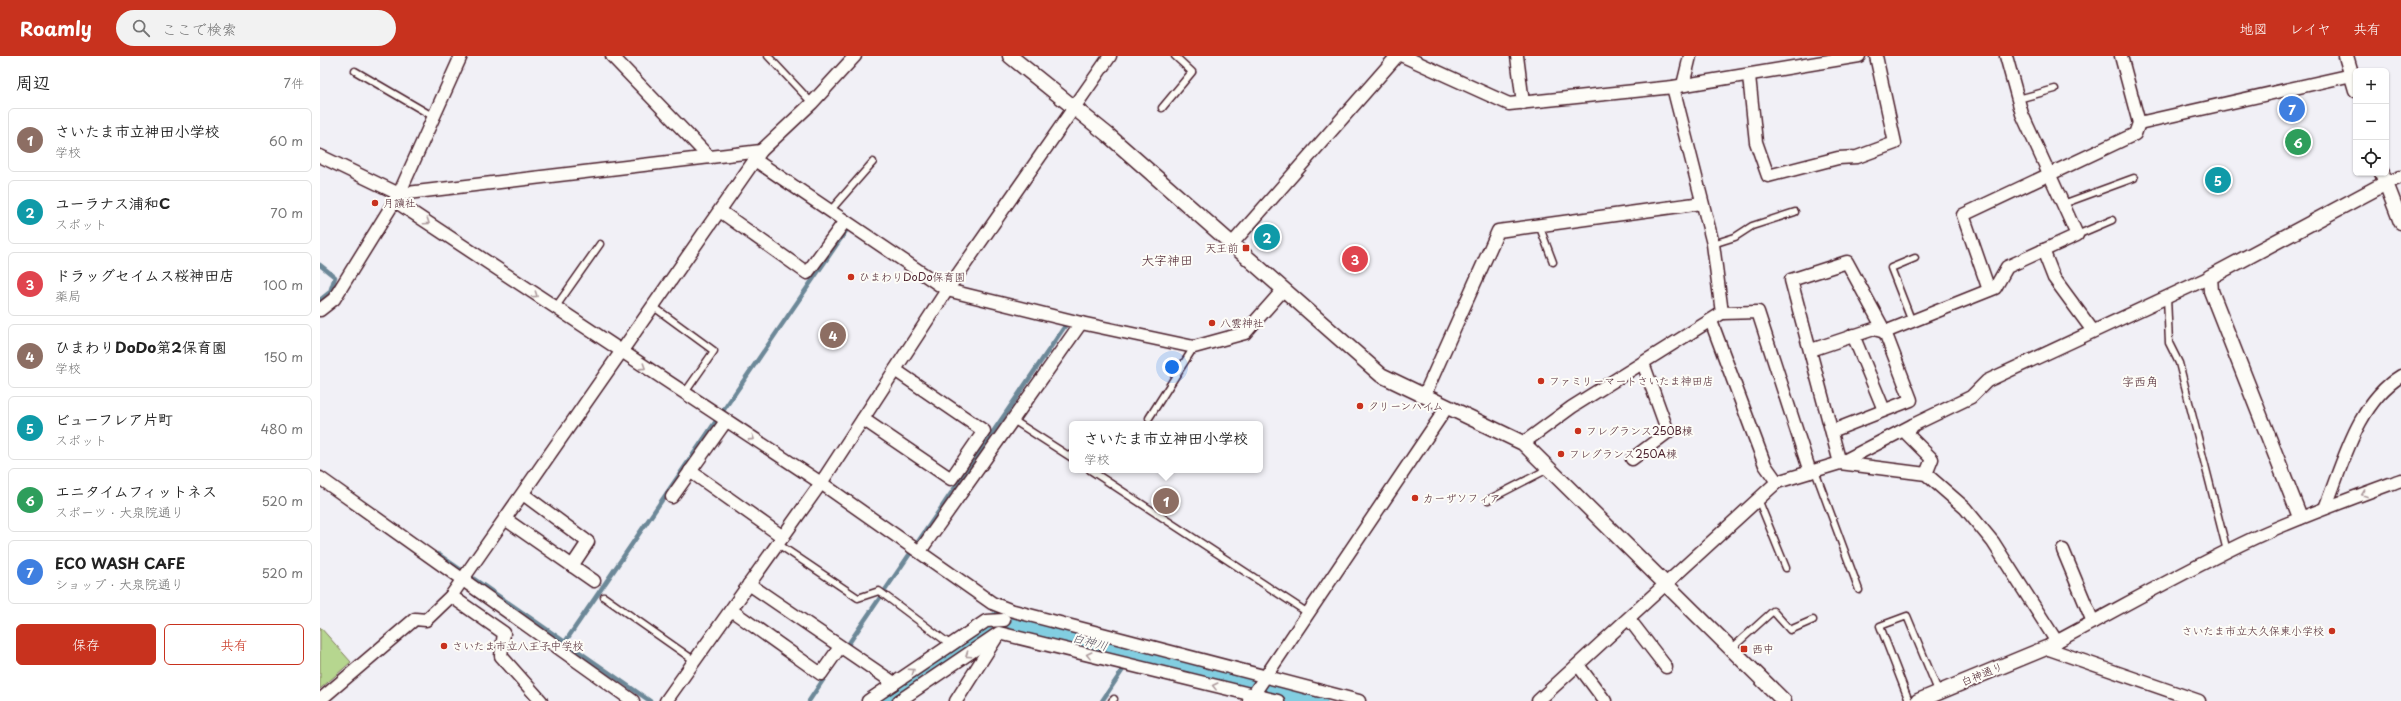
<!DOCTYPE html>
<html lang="ja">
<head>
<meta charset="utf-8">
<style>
  :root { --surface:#fff; --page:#f2f2f2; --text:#222; --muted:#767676; --line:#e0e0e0; --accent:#c8321e }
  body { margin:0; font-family:"Playpen Sans","Klee One",sans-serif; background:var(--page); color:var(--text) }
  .controls { position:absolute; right:12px; top:12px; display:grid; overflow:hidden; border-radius:6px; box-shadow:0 1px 3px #0004 }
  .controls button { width:36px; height:36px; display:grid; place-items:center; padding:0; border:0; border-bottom:1px solid var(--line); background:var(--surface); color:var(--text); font:20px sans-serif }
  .you { position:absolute; left:852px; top:311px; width:14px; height:14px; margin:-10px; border:3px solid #fff; border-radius:50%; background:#1a73e8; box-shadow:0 0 0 6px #1a73e833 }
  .badge { display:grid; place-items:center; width:26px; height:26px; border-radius:50%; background:var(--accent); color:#fff; font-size:13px; font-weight:700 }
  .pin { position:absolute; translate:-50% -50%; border:2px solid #fff; box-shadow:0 1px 4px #0006 }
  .popup { position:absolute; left:749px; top:365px; width:194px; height:52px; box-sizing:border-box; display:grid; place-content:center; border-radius:6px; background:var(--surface); filter:drop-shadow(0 1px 3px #0005); font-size:13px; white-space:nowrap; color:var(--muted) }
  .popup b { font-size:15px; color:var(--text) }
  .popup::after { content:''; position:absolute; left:50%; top:100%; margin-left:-8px; border:8px solid transparent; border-top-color:var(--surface) }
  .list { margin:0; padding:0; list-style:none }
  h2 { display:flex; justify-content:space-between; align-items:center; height:52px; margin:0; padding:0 16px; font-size:17px }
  h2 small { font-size:13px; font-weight:400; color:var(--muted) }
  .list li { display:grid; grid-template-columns:26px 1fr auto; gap:12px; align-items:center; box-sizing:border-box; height:64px; margin:0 8px 8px; padding:0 8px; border:1px solid var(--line); border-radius:6px }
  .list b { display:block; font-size:15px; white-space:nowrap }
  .list p { margin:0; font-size:13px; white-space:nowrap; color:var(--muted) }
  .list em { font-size:13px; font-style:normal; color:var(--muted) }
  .actions { display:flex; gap:8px; padding:12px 16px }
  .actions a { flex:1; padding:9px 0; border:1px solid var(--accent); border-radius:6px; text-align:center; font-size:14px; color:var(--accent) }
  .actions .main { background:var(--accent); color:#fff }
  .icon { flex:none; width:22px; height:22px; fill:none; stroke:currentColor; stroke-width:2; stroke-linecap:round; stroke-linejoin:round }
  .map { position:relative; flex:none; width:2081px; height:645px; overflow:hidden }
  header { display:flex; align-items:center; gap:24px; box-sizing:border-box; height:56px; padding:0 20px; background:var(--accent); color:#fff }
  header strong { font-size:19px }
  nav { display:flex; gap:22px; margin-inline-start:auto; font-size:14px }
  .search { width:280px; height:36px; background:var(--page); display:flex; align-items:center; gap:10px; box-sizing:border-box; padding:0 14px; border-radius:22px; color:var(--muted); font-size:15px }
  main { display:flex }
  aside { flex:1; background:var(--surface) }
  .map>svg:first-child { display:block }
</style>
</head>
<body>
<header>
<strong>Roamly</strong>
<div class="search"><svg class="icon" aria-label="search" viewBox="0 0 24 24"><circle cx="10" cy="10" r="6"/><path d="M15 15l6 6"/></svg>ここで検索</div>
<nav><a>地図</a><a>レイヤ</a><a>共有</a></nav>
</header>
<main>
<aside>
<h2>周辺<small>7件</small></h2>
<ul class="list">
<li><span class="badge" style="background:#8d6e63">1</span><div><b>さいたま市立神田小学校</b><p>学校</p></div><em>60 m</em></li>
<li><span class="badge" style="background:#0f9aa8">2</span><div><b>ユーラナス浦和C</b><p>スポット</p></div><em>70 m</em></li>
<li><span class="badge" style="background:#e0444e">3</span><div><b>ドラッグセイムス桜神田店</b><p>薬局</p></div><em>100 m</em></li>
<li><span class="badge" style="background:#8d6e63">4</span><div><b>ひまわりDoDo第2保育園</b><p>学校</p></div><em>150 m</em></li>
<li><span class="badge" style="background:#0f9aa8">5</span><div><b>ビューフレア片町</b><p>スポット</p></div><em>480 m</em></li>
<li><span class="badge" style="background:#2e9e5b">6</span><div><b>エニタイムフィットネス</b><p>スポーツ · 大泉院通り</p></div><em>520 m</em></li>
<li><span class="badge" style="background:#3f7fe0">7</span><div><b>ECO WASH CAFE</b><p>ショップ · 大泉院通り</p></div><em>520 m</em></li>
</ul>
<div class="actions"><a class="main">保存</a><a>共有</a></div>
</aside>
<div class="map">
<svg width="2081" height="645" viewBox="0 0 2081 645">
  <rect width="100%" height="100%" fill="#f1f0f6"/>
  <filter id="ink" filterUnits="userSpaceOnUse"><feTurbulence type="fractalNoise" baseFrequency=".025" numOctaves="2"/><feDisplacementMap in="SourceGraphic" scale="8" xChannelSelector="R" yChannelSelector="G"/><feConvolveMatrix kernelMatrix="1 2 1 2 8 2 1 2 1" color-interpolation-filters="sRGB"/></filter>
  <g filter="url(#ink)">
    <path fill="#b6d68f" stroke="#807a5d" d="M0 571 31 606 0 633Z"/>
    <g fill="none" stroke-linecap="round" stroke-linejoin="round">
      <g stroke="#6c8898" stroke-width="4.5">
        <path d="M0 209 15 221 10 236 0 244"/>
        <path d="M118 498 330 645"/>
        <path d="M245 586 528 172"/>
        <path d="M525 593 745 270"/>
        <path d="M489 645 507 618"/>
        <path d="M782 645 814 597"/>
      </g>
      <path stroke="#82cee1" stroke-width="27" d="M564 645 680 568H702L916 623 994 645"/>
      <defs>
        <g id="service">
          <path d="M448 0 492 47"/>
          <path d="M35 15 114 61"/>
          <path d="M1698 43 1735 33"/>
          <path d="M842 52 872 16 855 0"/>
          <path d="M1743 148 1814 122"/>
          <path d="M510 155 553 106"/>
          <path d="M1219 169 1233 206"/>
          <path d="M1757 179 1792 164"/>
          <path d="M1393 188 1415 181 1432 170 1475 156"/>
          <path d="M1847 241 1849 287 1859 307 1907 495"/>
          <path d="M334 251 394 295 364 338"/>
          <path d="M235 252 280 188"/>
          <path d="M1592 266 1571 212 1595 202"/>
          <path d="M829 362 874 291"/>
          <path d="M693 364 752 402"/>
          <path d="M770 414 988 557"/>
          <path d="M1495 415 1539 534"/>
          <path d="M1438 443 1466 512"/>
          <path d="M1168 444 1228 413"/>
          <path d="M458 488 538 542 559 535 631 589"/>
          <path d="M284 541 375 605"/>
          <path d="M1411 593 1453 555 1470 574 1493 564"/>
          <path d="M792 645 794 643"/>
          <path d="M1589 645 1560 570 1587 560 1619 637"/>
        </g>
        <g id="minor">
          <path d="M292 0 389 101"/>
          <path d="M1083 0 1189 48 1353 31 1539 0"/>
          <path d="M1197 0 1203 47"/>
          <path d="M1801 0 1819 67 2032 19"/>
          <path d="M1429 20 1436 86 1448 120 1518 102 1537 101 1575 87 1556 0"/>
          <path d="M1363 29 1370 0"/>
          <path d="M0 100 79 138 441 95"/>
          <path d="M435 104 627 234 761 267 874 291 925 277 963 234"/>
          <path d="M2066 127 2081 121"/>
          <path d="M75 145 501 427 672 547 690 554 1039 645"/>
          <path d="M400 155 487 217 525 165"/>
          <path d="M911 189 1077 0"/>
          <path d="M1723 194 1734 222 1773 275"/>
          <path d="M1669 234 1643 159 1815 78 1819 67"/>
          <path d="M0 254 14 243 79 138 141 0"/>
          <path d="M1402 257 1438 256 1490 416"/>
          <path d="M1391 265 1445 409 1457 426"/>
          <path d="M1533 279 1564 354"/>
          <path d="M1491 294 1554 273 1565 276 1675 232 1687 211 1757 179 1702 58 1686 0"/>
          <path d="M1104 340 1178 175 1382 147"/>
          <path d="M543 363 631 423 664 375 575 314"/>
          <path d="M1512 375 1591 344 1565 276 1527 206 1471 224 1520 407 1593 369"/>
          <path d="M1203 387 1252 351 1402 257 1393 188 1353 31"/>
          <path d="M1312 403 1348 376 1323 307"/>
          <path d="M370 415 463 481"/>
          <path d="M1606 418 1612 403 1587 378 1593 369 1651 341 1667 325 1890 221"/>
          <path d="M0 422 313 645"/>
          <path d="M203 438 268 486 252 510"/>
          <path d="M352 441 406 365"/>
          <path d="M2005 452C2023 408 2037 347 2081 320"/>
          <path d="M185 463 274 525"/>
          <path d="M1743 494 1773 566"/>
          <path d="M600 495 761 267"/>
          <path d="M429 528 574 627"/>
          <path d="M131 540 184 577 181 600 221 645"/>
          <path d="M411 554 501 618 520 591"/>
          <path d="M1309 563 1346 611"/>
          <path d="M1730 589C1798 553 1864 515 1934 482 1982 460 2032 442 2081 424"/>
          <path d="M1726 592 1879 645"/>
          <path d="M1258 609 1285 645"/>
          <path d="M0 644 95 563 106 564 131 540 441 95 492 47 535 0"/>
          <path d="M346 645 501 427 627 234 790 0"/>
          <path d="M548 645 666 565 684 564"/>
          <path d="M579 645 679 577 958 645"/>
          <path d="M636 645 676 582"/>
          <path d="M929 645 1127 351"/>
          <path d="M1218 645 1457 426 1520 407 1606 418 1645 452 1673 486 1737 586"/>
        </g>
        <g id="tertiary">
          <path d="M690 0 788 79 1061 319 1203 387 1464 645"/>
          <path d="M2026 0 2036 34"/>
          <path d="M2062 117 2081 166"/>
          <path d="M1980 461 1891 235 1890 221 2066 127"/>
          <path d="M1598 645 1726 592"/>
        </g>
      </defs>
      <use href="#service" stroke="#4a1f2b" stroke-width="9"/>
      <use href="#minor" stroke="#4a1f2b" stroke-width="15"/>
      <use href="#tertiary" stroke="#4a1f2b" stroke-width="17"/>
      <use href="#service" stroke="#fdfcf7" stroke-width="6"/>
      <use href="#minor" stroke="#fdfcf7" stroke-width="12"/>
      <use href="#tertiary" stroke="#fdfcf7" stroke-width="14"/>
    </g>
    <defs><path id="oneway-chevron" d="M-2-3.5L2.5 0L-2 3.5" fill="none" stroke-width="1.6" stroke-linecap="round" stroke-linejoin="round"/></defs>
    <g stroke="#ac999b">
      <use href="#oneway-chevron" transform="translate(107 166) rotate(34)"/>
      <use href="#oneway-chevron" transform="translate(215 239) rotate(34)"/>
      <use href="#oneway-chevron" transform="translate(323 311) rotate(33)"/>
      <use href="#oneway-chevron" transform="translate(432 382) rotate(33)"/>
      <use href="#oneway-chevron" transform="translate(2044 438) rotate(160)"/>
      <use href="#oneway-chevron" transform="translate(648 599) rotate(146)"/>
      <use href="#oneway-chevron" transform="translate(769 599) rotate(-166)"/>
      <use href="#oneway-chevron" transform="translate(592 615) rotate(-34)"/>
      <use href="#oneway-chevron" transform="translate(895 630) rotate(-166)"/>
    </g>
  </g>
  <g fill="#c8321e" stroke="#fdfcf7" stroke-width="1.5">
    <circle cx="55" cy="147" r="4"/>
    <rect x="922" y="188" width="8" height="8" rx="2"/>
    <circle cx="531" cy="221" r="4"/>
    <circle cx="892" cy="267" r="4"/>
    <circle cx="1221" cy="325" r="4"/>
    <circle cx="1040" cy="350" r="4"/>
    <circle cx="1258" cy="375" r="4"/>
    <circle cx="1241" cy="398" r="4"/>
    <circle cx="1095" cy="442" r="4"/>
    <circle cx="2012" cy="575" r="4"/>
    <circle cx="124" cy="590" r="4"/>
    <rect x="1420" y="589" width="8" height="8" rx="2"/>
  </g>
  <g text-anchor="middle" stroke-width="4" stroke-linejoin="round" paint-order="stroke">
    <g font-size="11" fill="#4a1f2b" stroke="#fdfcf7" text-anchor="start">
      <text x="63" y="151">月讀社</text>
      <text x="918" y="196" text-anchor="end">天王前</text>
      <text x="539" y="225">ひまわりDoDo保育園</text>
      <text x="900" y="271">八雲神社</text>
      <text x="1229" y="329">ファミリーマートさいたま神田店</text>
      <text x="1048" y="354">クリーンハイム</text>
      <text x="1266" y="379">フレグランス250B棟</text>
      <text x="1249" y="402">フレグランス250A棟</text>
      <text x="1103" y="446">カーザソフィア</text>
      <text x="2004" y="579" text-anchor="end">さいたま市立大久保東小学校</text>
      <text x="132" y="594">さいたま市立八王子中学校</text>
      <text x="1432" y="597">西中</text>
    </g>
    <g font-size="11" fill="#4a1f2b" stroke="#fdfcf7">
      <text transform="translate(1662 618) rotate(-23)" y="4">白神通り</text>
    </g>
    <g font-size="12" fill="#4a1f2b" stroke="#fdfcf7">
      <text x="1820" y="330">字西角</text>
    </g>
    <g font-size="12" font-style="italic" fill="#5b5462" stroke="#fdfcf7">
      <text transform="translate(770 586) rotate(15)" y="4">白神川</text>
    </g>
    <g font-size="13" fill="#4a1f2b" stroke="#fdfcf7">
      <text x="847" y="209">大字神田</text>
    </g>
  </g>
</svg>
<div class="controls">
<button>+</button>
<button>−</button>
<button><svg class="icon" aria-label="locate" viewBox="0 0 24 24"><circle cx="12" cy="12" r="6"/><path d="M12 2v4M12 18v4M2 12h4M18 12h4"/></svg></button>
</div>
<div class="you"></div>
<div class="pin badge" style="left:846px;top:445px;background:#8d6e63">1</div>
<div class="popup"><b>さいたま市立神田小学校</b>学校</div>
<div class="pin badge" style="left:947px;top:181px;background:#0f9aa8">2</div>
<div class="pin badge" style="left:1035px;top:203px;background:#e0444e">3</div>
<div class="pin badge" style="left:513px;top:279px;background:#8d6e63">4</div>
<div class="pin badge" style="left:1898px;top:124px;background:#0f9aa8">5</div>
<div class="pin badge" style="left:1978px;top:86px;background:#2e9e5b">6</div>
<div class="pin badge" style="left:1972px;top:53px;background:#3f7fe0">7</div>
</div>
</main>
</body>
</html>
